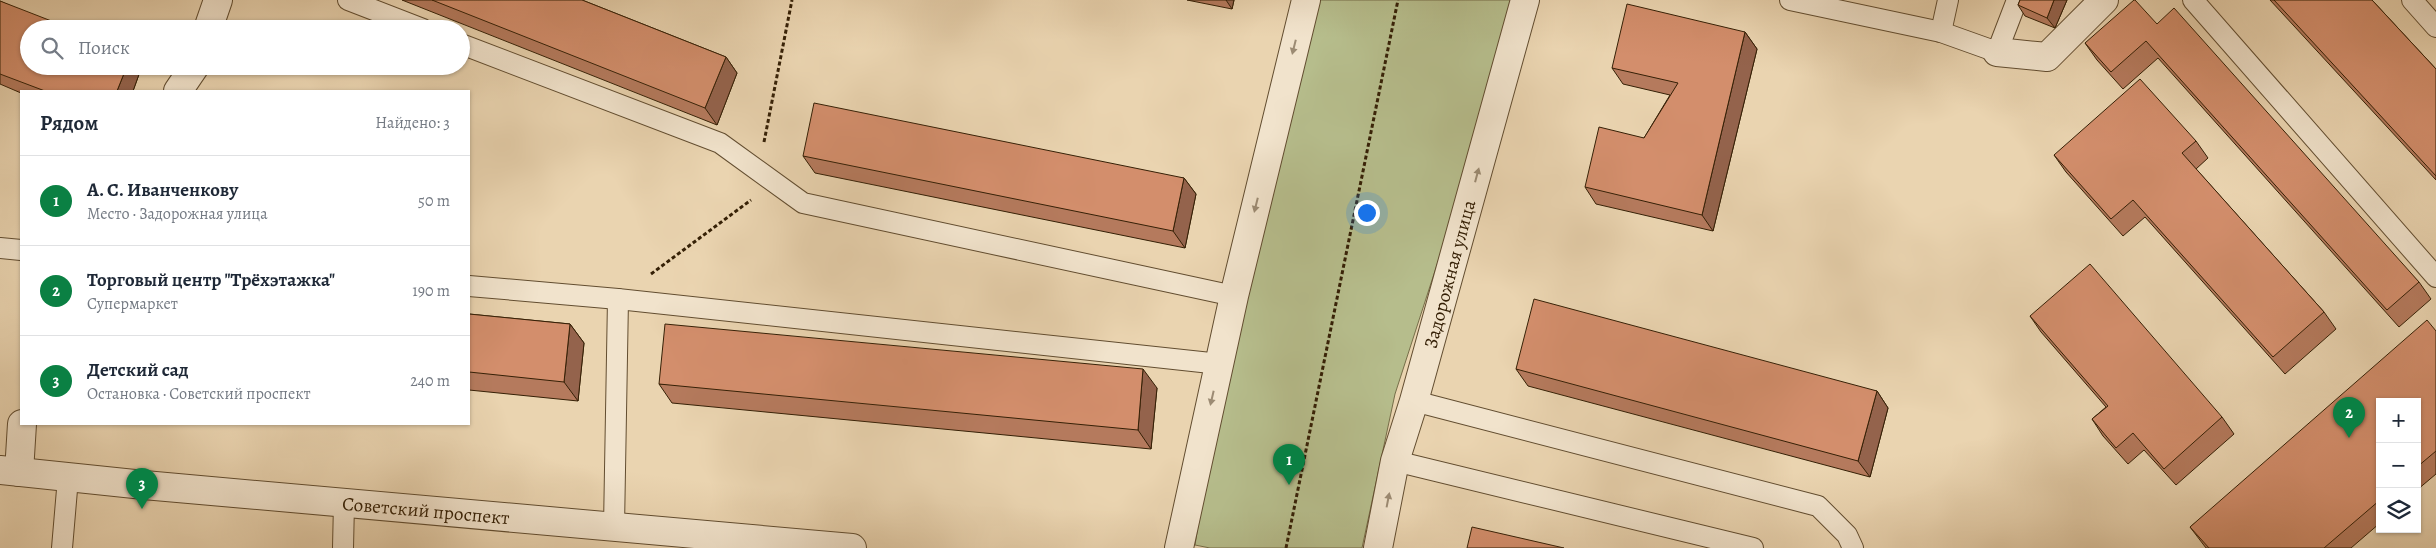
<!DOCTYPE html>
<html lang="ru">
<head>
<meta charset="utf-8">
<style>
  :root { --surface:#fff; --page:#f6f6f7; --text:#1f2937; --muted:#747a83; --line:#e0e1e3; --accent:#0b8043 }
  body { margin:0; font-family:Alegreya,serif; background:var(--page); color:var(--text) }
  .controls { position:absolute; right:15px; bottom:15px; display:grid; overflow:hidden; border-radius:0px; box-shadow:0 1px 4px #0004 }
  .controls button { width:45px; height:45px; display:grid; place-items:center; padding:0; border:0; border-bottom:1px solid var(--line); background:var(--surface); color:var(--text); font:25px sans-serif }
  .you { position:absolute; left:1366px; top:212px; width:18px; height:18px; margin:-12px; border:4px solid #fff; border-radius:50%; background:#1a73e8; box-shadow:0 0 0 8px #1a73e833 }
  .badge { display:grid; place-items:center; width:32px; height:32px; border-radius:50%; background:var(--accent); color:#fff; font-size:16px; font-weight:700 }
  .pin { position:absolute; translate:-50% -41px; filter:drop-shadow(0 1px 2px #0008) }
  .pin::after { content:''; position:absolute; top:26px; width:18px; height:15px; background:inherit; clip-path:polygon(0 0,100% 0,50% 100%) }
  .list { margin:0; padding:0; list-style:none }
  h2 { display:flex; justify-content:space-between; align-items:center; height:65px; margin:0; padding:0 20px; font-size:21px }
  h2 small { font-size:16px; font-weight:400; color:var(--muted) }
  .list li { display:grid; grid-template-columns:32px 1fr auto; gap:15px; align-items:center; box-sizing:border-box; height:90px; padding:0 20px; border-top:1px solid var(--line) }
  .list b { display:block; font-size:19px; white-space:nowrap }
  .list p { margin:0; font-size:16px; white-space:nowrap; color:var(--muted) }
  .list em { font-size:16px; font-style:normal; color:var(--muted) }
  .icon { flex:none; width:28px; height:28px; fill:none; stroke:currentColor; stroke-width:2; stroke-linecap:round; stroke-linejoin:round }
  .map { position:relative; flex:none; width:2436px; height:548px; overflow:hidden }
  .search { position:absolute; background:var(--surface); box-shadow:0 1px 4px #0004; left:20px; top:20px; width:450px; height:55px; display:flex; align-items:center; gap:12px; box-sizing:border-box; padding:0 18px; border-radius:28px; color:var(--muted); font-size:19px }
  .panel { position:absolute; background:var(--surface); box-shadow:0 1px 4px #0004; left:20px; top:90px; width:450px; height:335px; border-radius:0px }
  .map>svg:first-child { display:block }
</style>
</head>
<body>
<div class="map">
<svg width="2436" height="548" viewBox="0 0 2436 548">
  <rect width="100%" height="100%" fill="#ead4b0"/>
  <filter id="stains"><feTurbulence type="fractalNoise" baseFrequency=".004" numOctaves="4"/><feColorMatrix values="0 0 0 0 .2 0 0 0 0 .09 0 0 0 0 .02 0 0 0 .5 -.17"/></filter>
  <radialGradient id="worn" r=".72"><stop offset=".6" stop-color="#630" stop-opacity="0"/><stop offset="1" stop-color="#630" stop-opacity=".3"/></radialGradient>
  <path fill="#b6bd8c" stroke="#766e49" d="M1301 0H1523L1395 394 1362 548H1210L1195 545 1234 296Z"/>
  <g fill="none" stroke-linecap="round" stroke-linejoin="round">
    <defs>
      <g id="service">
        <path d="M348 0 423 29"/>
        <path d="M1790 0 1941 32 1997 52 2017 0"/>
        <path d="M2193 0 2436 277"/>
        <path d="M2412 0 2436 27"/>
        <path d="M1941 32 1948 0"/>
        <path d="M461 44 720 143 803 203 1234 296"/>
        <path d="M0 248 21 250"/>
        <path d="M469 286 618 299 1220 364"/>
        <path d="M1414 401 1818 506 1847 535 1853 548"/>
        <path d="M1395 461 1753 548"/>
        <path d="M614 527 618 299"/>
        <path d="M62 548 68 478"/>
        <path d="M343 548 344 503"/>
      </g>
      <g id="minor">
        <path d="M208 29 218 0"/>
        <path d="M1997 52 2047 57 2104 0"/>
        <path d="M178 91 195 66"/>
        <path d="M19 472 22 424"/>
        <path d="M1179 548 1234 296 1306 0"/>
        <path d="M1378 548 1395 461 1414 401 1525 0"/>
      </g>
      <path id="tertiary" d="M0 470 144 485 852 548"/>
    </defs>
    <use href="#service" stroke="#624d30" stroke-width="22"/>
    <use href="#minor" stroke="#624d30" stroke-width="30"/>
    <use href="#tertiary" stroke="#624d30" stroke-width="30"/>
    <g stroke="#352006" stroke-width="3" stroke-dasharray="4 2.5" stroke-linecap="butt">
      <path d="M764 142 792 0"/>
      <path d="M651 274 751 200"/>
      <path d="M1286 548 1398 0"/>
    </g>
    <use href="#service" stroke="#f1e3cc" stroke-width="20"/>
    <use href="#minor" stroke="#f1e3cc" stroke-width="28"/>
    <use href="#tertiary" stroke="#f1e3cc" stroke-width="28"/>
  </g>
  <g fill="#b57a5d" stroke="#352006">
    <path d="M402 0H582L726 57 737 73 717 125Z"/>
    <path d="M1187 0H1234L1232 9Z"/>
    <path d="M2020 0H2067L2055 28 2025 16 2018 5Z"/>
    <path d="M2270 0H2372L2436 69V180Z"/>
    <path d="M0 1 142 66 133 91H21V93L0 84Z"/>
    <path d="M2157 24 2419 282 2431 299 2399 327 2158 58 2123 89 2097 60 2085 43Z"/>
    <path d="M1745 32 1757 49 1713 231 1596 204 1585 187 1644 138 1670 95 1623 84 1612 68Z"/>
    <path d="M2196 141 2208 158 2196 169 2324 312 2336 329 2285 374 2145 217 2123 236 2066 172 2054 155Z"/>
    <path d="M803 156 1184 178 1196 194 1185 248 815 173Z"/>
    <path d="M469 314 570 324 584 343 578 401 469 390Z"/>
    <path d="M2030 316 2222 417 2234 434 2176 485 2144 450 2128 464 2103 436 2092 419 2106 407 2041 332Z"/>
    <path d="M2436 331V474L2417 490V402H2380V523L2351 548H2206L2190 527Z"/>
    <path d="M1516 369 1877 391 1888 408 1870 477 1528 386Z"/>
    <path d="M659 384 1157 388 1151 449 672 403Z"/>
  </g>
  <g fill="#94634c" stroke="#352006">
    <path d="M1226 0H1234L1232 9Z"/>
    <path d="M2054 0H2067L2055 28 2047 18Z"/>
    <path d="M1745 32 1757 49 1713 231 1702 215Z"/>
    <path d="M726 57 737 73 717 125 705 108Z"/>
    <path d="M127 66H142L133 91H117Z"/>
    <path d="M1184 178 1196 194 1185 248 1173 231Z"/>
    <path d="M570 324 584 343 578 401 564 382Z"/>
    <path d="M1143 369 1157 388 1151 449 1138 430Z"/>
    <path d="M1877 391 1888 408 1870 477 1858 461Z"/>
  </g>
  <g fill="#d38e6c" stroke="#352006">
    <path d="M432 0H582L726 57 705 108Z"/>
    <path d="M2020 0H2054L2047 18 2018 5Z"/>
    <path d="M2134 0H2135L2157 24 2174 8 2419 282 2387 310 2146 41 2111 72 2085 43Z"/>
    <path d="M2274 0H2372L2436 69V176Z"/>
    <path d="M0 1 72 29H29V66H127L117 91H45L0 74Z"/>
    <path d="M1627 4 1745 32 1702 215 1585 187 1599 127 1644 138 1678 83 1612 68Z"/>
    <path d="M2140 79 2196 141 2182 153 2324 312 2273 357 2133 200 2111 219 2054 155Z"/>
    <path d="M814 103 1184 178 1173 231 803 156Z"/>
    <path d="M2090 264 2222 417 2164 469 2133 433 2116 448 2092 419 2108 406 2030 316Z"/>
    <path d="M1534 299 1877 391 1858 461 1516 369Z"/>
    <path d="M469 314 570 324 564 382 469 372Z"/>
    <path d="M2427 320 2436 331V451L2417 467V402H2380V500L2324 548H2209L2190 527Z"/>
    <path d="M665 324 1143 369 1138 430 659 384Z"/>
    <path d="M1472 527 1564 548H1467Z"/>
  </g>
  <defs><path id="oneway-solid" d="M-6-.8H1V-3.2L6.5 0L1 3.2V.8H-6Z" transform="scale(1.25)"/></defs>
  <g fill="#9c8b73">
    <use href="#oneway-solid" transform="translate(1294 47) rotate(104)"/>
    <use href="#oneway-solid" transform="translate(1477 175) rotate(-75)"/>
    <use href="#oneway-solid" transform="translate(1256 205) rotate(104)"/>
    <use href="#oneway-solid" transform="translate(1212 398) rotate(103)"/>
    <use href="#oneway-solid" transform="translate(1388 500) rotate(-79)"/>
  </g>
  <g text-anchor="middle" stroke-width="4" stroke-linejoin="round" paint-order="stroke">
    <g font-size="19" fill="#352006" stroke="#f1e3cc">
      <text transform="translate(1449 274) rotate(-75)" y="7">Задорожная улица</text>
      <text transform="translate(426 510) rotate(5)" y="7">Советский проспект</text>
    </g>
  </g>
  <rect width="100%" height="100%" filter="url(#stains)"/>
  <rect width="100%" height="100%" fill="url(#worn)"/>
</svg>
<div class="controls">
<button>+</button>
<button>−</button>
<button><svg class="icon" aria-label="layers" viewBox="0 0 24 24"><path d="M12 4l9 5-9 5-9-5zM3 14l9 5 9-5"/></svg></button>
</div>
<div class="you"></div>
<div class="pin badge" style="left:1289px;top:485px">1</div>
<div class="pin badge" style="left:2349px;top:438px">2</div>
<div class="pin badge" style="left:142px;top:509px">3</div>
<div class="search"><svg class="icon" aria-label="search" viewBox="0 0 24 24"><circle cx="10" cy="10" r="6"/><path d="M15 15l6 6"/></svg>Поиск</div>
<section class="panel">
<h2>Рядом<small>Найдено: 3</small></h2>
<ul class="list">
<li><span class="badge">1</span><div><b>А. С. Иванченкову</b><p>Место · Задорожная улица</p></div><em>50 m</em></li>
<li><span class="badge">2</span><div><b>Торговый центр &quot;Трёхэтажка&quot;</b><p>Супермаркет</p></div><em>190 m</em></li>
<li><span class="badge">3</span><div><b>Детский сад</b><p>Остановка · Советский проспект</p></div><em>240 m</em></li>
</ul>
</section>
</div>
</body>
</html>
